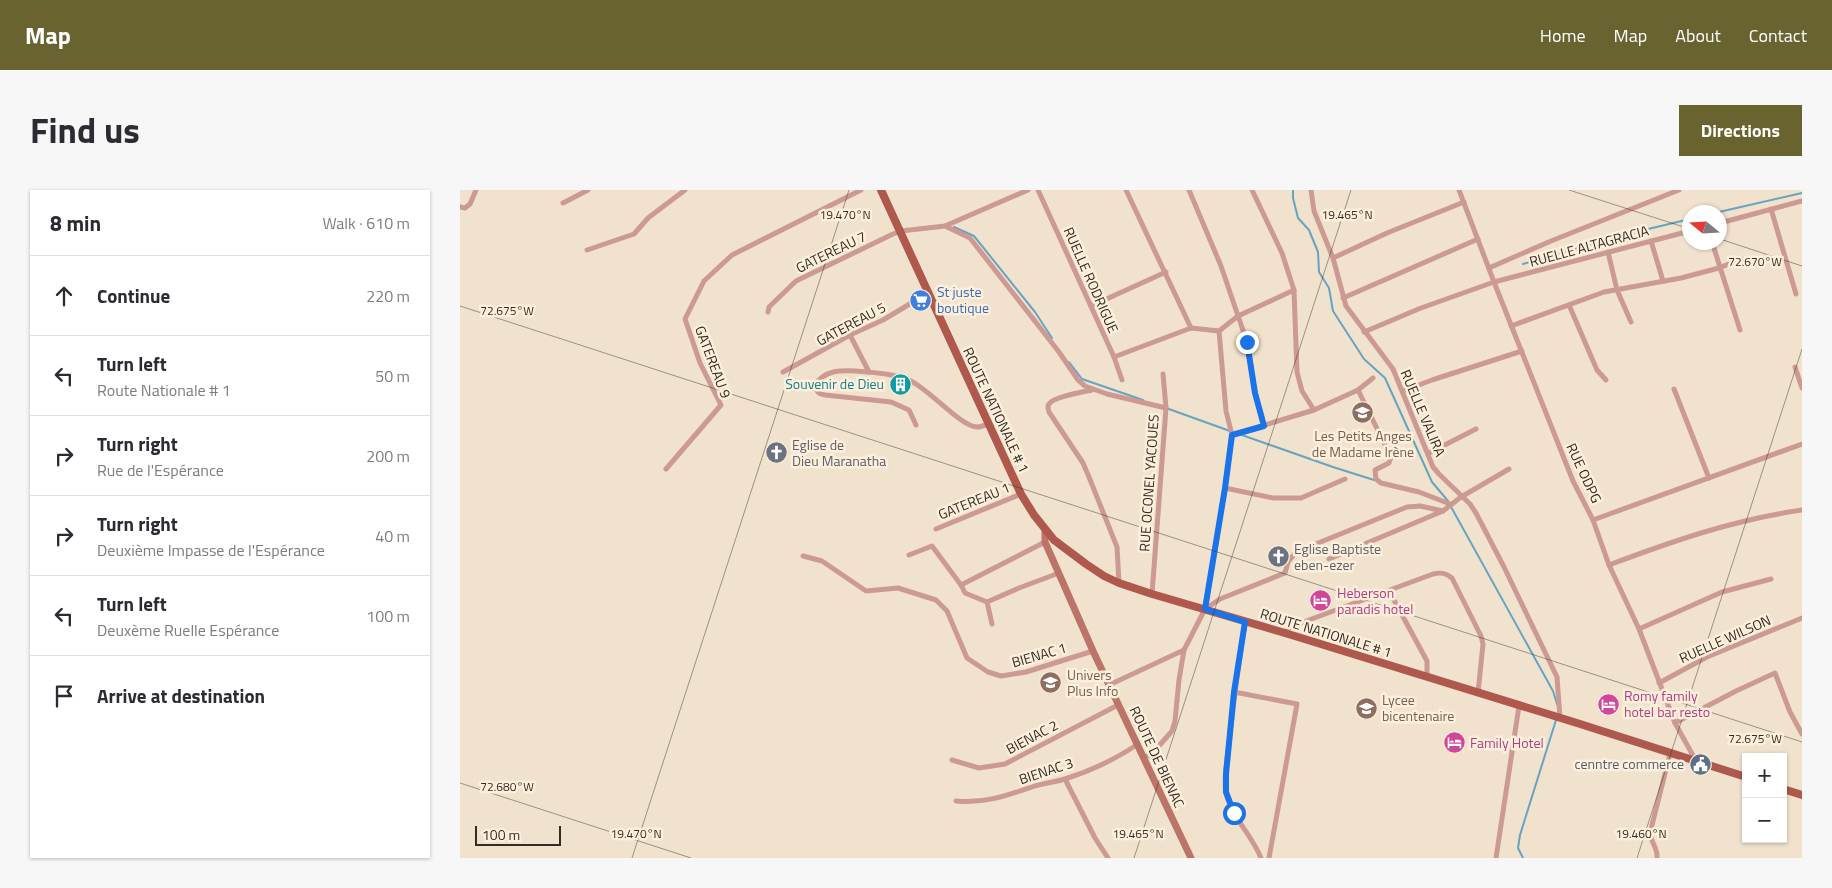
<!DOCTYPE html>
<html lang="en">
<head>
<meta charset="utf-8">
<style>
  :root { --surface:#fff; --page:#f7f7f7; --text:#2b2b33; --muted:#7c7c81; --line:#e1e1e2; --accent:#696330 }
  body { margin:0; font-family:"Titillium Web",sans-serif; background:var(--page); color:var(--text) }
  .controls { position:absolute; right:15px; bottom:15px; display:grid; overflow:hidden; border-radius:0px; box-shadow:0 1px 4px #0004 }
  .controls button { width:45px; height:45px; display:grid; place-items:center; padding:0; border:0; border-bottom:1px solid var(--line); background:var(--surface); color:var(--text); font:25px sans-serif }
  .compass { position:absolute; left:1222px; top:15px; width:45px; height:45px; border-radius:50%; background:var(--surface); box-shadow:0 1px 4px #0004; rotate:288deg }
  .scale { position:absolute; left:15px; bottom:12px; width:86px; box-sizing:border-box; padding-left:5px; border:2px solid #322c25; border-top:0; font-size:14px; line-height:18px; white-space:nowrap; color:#322c25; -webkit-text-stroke:4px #feefdb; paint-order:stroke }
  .stop { position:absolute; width:15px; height:15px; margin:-11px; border:4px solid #1a73e8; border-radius:50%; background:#fff }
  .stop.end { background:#1a73e8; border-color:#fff; box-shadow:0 1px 5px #0008 }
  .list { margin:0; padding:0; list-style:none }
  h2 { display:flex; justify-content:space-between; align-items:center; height:65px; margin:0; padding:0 20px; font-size:21px }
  h2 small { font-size:16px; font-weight:400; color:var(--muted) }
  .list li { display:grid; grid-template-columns:32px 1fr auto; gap:15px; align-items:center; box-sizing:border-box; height:80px; padding:0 20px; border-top:1px solid var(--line) }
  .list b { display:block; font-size:19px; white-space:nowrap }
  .list p { margin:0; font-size:16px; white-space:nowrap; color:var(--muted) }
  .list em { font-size:16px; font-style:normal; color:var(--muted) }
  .icon { flex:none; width:28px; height:28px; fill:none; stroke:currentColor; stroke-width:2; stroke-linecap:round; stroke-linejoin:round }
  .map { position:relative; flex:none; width:1342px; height:668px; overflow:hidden; border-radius:0px }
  header { display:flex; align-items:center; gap:30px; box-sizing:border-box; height:70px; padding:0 25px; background:var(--accent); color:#fff }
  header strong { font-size:24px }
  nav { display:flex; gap:28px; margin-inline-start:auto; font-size:18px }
  .intro { display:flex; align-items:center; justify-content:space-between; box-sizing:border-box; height:120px; padding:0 30px }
  h1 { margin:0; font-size:35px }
  .button { padding:12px 22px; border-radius:0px; background:var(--accent); color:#fff; font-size:18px; font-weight:700 }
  main { display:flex; gap:30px; padding:0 30px }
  aside { flex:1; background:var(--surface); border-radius:0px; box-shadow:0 1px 4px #0004 }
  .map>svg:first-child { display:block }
</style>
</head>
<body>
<header>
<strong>Map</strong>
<nav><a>Home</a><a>Map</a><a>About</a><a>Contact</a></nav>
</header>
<div class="intro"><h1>Find us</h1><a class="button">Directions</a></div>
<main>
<aside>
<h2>8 min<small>Walk · 610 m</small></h2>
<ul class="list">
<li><svg class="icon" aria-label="ahead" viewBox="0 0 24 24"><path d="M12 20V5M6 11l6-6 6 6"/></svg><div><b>Continue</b></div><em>220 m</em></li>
<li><svg class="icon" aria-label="left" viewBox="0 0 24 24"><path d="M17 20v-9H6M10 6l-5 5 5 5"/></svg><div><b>Turn left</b><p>Route Nationale # 1</p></div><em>50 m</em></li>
<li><svg class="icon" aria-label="right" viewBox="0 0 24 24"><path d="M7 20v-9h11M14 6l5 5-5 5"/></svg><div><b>Turn right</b><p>Rue de l'Espérance</p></div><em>200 m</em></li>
<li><svg class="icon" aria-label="right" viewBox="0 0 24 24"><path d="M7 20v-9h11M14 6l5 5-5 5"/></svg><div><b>Turn right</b><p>Deuxième Impasse de l'Espérance</p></div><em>40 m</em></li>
<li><svg class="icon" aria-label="left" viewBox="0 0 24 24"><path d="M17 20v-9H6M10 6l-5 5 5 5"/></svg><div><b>Turn left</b><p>Deuxème Ruelle Espérance</p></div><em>100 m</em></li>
<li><svg class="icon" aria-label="arrive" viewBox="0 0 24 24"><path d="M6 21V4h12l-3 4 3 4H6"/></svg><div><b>Arrive at destination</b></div></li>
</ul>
</aside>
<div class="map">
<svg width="1342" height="668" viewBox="0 0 1342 668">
  <rect width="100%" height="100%" fill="#f1e2ce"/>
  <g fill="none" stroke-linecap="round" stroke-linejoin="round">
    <g stroke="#66a4c1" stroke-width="2">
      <path d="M833 0V8L838 28 849 40 858 62 859 82 869 98 873 121 904 169 925 188 972 292 988 311"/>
      <path d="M1259 22 1342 3"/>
      <path d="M494 37 514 46 575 122 592 148"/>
      <path d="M1063 74 1163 45 1230 29"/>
      <path d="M609 172 622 189 683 210"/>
      <path d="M706 218 770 241"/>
      <path d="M779 244 873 277 914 290"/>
      <path d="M990 315 1093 501 1097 514"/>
      <path d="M1063 668 1058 658 1060 645 1096 530"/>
    </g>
    <g stroke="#cc9a92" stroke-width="5">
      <path d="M578 0 654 167 662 190"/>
      <path d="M666 0 731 138"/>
      <path d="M729 0 761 76 787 152 795 203 804 235"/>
      <path d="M792 0 822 63 834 100 837 182 842 201 854 220"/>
      <path d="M851 0 854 21 873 68 886 116 933 179 973 277 979 284 1010 314 1016 323 1044 377 1097 487 1100 528"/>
      <path d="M999 0 1034 92 1113 291 1133 330 1149 375 1179 439 1215 533 1236 571"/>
      <path d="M103 13 128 0"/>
      <path d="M0 17 5 18 10 14 16 0"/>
      <path d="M1311 19 1336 104"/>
      <path d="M1260 33 1342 11"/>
      <path d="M485 36 510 48 599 162 618 190 625 196 647 204 706 218"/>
      <path d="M1191 51 1203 91"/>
      <path d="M1252 52 1280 140"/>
      <path d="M127 60 174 44 188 28 225 0"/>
      <path d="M1148 62 1157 100 1171 132"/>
      <path d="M873 68 927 43 1004 12"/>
      <path d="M1029 78 1091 51 1219 0"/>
      <path d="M883 108 1018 49"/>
      <path d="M1109 115 1137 180 1146 190"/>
      <path d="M631 116 706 82"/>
      <path d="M308 122 309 117 336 91 433 44 441 41 485 36 568 0"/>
      <path d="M1051 136 1144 102 1221 88 1259 78 1281 69"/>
      <path d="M904 142 961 118 1034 92 1230 41"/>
      <path d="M390 145 409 182"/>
      <path d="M654 167 731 138 759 141"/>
      <path d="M1335 177 1342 198"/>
      <path d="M323 182 390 145 423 130 468 103"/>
      <path d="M1214 199 1249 288"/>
      <path d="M632 200C623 202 593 207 589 214 587 217 588 218 589 222L623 273 629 287 657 357 659 393"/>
      <path d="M898 200 931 267 929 273 915 280 916 289 921 293 959 302 990 314"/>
      <path d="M943 201 972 190 1062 161"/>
      <path d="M456 235 449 220 431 212 365 205C358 204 356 201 355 195 365 180 380 180 396 181 414 183 432 183 449 190 468 198 501 237 517 237 521 237 525 235 528 234"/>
      <path d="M772 245 854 220 898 200 913 188"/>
      <path d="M969 263 1016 239"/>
      <path d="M206 279 261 215 240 173 225 129 244 91 272 65 401 0"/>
      <path d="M765 298 813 308H841L885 289"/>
      <path d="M1133 330 1342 254"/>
      <path d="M476 339 561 304"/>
      <path d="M449 365 472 356 501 395 505 403 527 412 532 434"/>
      <path d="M343 366 362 371 406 401 438 398 476 410 487 421 507 468 528 482 541 486 566 482 633 461"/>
      <path d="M869 369 983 321 1001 307 1049 279"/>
      <path d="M1149 375C1213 351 1273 330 1342 320"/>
      <path d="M501 395 585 352"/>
      <path d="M929 401 967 471V487"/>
      <path d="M692 404 706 218 703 184"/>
      <path d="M527 412 559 398 599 383"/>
      <path d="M745 419 760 409 825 383 828 372 836 362 947 317 960 316 983 321"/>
      <path d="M785 432C779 473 773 513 769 554 767 570 763 589 766 604 773 629 792 645 801 668"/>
      <path d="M1179 439 1262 402 1311 389"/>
      <path d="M825 443 830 437 973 384C981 382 986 383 992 388L1021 446 1023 454 1018 503"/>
      <path d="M1199 493 1247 467 1342 428"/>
      <path d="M649 495 724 460"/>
      <path d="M774 502 837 514 809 668"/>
      <path d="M1215 533 1276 501 1315 483 1330 522 1342 544"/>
      <path d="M684 569 698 557 712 541 715 531 719 490 724 460 745 419 765 298 772 245 766 221 759 141 778 126 834 100"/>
      <path d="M492 570 519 578 545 574 658 515"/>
      <path d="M605 589 635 648 648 668"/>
      <path d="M496 611C524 614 548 605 575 596 585 593 595 592 605 589 630 581 656 569 678 554"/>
      <path d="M1036 668 1059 516"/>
      <path d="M1197 668C1198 658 1191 653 1190 643L1210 564"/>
    </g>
    <path stroke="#bc746a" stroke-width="7" d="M585 339V352L633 461 731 668"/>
    <g stroke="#af584d" stroke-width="8">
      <path d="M421 0 561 304 574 325 594 350 626 374 644 386 659 393 692 404 825 443 1117 533 1286 587"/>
      <path d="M1323 599 1342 605"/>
    </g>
  </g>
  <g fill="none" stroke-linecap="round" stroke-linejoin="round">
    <path stroke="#1a73e8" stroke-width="6" d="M774 623 766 602V584L774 502 785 432 745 419 765 298 772 245 804 236 795 203 787 152"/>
  </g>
  <path fill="none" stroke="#322c25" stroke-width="1" stroke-opacity="0.45" d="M1109 0 1230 39M1260 49 1342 76M0 116 1342 552M0 593 231 668M172 668 389 0M674 668 891 0M1177 668 1342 159"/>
  <defs>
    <symbol id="supermarket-disc" viewBox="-11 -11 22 22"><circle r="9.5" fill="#3f7fe0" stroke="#feefdb"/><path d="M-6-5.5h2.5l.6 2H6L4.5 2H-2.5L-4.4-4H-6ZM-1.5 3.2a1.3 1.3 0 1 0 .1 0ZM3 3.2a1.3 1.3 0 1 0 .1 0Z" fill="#fff"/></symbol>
    <symbol id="building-disc" viewBox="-11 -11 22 22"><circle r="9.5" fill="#0f9aa8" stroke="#feefdb"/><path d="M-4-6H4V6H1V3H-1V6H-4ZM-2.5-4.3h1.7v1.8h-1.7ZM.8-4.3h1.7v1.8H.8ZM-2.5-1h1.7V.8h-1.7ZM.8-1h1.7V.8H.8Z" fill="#fff"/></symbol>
    <symbol id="school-disc" viewBox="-11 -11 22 22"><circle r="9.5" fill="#8d6e63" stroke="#feefdb"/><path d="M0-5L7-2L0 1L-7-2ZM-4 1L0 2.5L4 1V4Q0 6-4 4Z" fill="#fff"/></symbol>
    <symbol id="church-disc" viewBox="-11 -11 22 22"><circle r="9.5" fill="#6b7280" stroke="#feefdb"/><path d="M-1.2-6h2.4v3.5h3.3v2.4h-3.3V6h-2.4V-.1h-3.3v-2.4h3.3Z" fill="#fff"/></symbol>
    <symbol id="hotel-disc" viewBox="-11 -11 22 22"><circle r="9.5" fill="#d1479c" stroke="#feefdb"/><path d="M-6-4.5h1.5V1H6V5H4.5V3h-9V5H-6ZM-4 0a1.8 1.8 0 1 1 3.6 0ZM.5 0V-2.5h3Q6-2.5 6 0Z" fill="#fff"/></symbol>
    <symbol id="university-disc" viewBox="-11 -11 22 22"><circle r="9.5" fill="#8d6e63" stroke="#feefdb"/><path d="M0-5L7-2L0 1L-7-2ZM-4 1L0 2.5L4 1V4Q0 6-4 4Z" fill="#fff"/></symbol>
    <symbol id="civic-disc" viewBox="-11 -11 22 22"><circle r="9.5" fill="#5c6f8a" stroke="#feefdb"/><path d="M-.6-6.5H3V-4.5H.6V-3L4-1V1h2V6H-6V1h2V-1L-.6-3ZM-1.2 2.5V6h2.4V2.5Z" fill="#fff"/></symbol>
  </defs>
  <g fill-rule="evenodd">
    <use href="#supermarket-disc" x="448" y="98" width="25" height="25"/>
    <use href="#building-disc" x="428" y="182" width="25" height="25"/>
    <use href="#school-disc" x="890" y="210" width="25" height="25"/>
    <use href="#church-disc" x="304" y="250" width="25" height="25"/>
    <use href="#church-disc" x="806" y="354" width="25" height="25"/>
    <use href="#hotel-disc" x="848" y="398" width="25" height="25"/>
    <use href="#university-disc" x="578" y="480" width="25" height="25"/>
    <use href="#hotel-disc" x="1136" y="502" width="25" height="25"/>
    <use href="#university-disc" x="894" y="506" width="25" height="25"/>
    <use href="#hotel-disc" x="982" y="540" width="25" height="25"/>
    <use href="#civic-disc" x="1228" y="562" width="25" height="25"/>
  </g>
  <g text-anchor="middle" stroke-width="5" stroke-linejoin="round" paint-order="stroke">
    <g font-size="14" fill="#322c25" stroke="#feefdb">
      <text transform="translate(1129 56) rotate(-15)" y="5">RUELLE ALTAGRACIA</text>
      <text transform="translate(371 62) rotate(-26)" y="5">GATEREAU 7</text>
      <text transform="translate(631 90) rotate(66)" y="5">RUELLE RODRIGUE</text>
      <text transform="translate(391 134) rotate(-28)" y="5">GATEREAU 5</text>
      <text transform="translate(253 172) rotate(69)" y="5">GATEREAU 9</text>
      <text transform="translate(536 220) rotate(65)" y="5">ROUTE NATIONALE # 1</text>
      <text transform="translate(963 223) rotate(67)" y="5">RUELLE VALIRA</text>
      <text transform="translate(1124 283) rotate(65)" y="5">RUE ODPG</text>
      <text transform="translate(689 293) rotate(-86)" y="5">RUE OCONEL YACOUES</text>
      <text transform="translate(514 311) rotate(-22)" y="5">GATEREAU 1</text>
      <text transform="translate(866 443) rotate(17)" y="5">ROUTE NATIONALE # 1</text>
      <text transform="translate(1265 449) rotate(-24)" y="5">RUELLE WILSON</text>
      <text transform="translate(579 465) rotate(-16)" y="5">BIENAC 1</text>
      <text transform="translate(572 547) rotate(-28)" y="5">BIENAC 2</text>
      <text transform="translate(697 567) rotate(65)" y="5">ROUTE DE BIENAC</text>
      <text transform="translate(586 581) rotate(-18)" y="5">BIENAC 3</text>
    </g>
    <g font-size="14" fill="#366cbe" stroke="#feefdb" text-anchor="start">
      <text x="477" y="107">St juste<tspan x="477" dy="16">boutique</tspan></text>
    </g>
    <g font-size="14" fill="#0d838f" stroke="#feefdb" text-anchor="end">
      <text x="424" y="199">Souvenir de Dieu</text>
    </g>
    <g font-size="14" fill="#785e54" stroke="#feefdb" text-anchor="start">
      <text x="903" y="251" text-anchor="middle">Les Petits Anges<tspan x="903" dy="16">de Madame Irène</tspan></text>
      <text x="607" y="490">Univers<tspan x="607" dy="16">Plus Info</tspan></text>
      <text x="922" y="515">Lycee<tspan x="922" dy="16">bicentenaire</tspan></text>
    </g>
    <g font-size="14" fill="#5b616d" stroke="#feefdb" text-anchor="start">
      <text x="332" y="260">Eglise de<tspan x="332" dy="16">Dieu Maranatha</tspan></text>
      <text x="834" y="364">Eglise Baptiste<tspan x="834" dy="16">eben-ezer</tspan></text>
    </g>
    <g font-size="14" fill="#b23c85" stroke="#feefdb" text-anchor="start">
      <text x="877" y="408">Heberson<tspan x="877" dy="16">paradis hotel</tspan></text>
      <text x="1164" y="511">Romy family<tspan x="1164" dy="16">hotel bar resto</tspan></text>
      <text x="1010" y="558">Family Hotel</text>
    </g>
    <g font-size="14" fill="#4e5e75" stroke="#feefdb" text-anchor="end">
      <text x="1224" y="579">cenntre commerce</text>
    </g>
  </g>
  <g font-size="12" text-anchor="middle" fill="#322c25" stroke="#feefdb" stroke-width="5" stroke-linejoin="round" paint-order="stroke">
    <text x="385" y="29">19.470°N</text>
    <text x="887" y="29">19.465°N</text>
    <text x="1295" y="76">72.670°W</text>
    <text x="47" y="125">72.675°W</text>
    <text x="1295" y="553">72.675°W</text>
    <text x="47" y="601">72.680°W</text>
    <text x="176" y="648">19.470°N</text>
    <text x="678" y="648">19.465°N</text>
    <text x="1181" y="648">19.460°N</text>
  </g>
</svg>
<div class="controls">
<button>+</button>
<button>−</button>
</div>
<svg class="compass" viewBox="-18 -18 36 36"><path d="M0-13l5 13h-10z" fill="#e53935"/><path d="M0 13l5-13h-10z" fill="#7c7c81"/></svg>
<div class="scale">100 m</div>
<div class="stop" style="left:774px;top:623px"></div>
<div class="stop end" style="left:787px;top:152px"></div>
</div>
</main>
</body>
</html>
